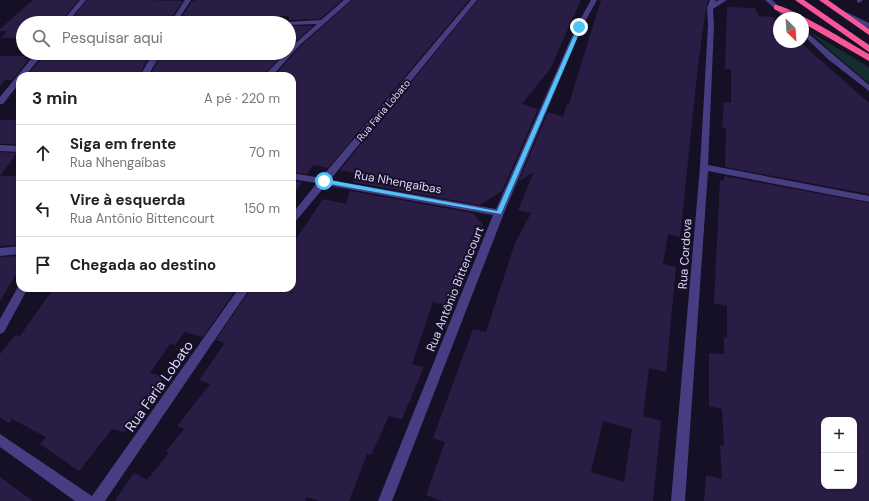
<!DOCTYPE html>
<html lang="pt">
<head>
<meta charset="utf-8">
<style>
  :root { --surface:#fff; --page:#f6f6f6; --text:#202124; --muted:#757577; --line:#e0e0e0 }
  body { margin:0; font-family:"DM Sans",sans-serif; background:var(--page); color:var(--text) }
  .controls { position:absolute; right:12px; bottom:12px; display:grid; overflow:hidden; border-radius:8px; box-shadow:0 1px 3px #0004 }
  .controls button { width:36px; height:36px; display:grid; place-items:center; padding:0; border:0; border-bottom:1px solid var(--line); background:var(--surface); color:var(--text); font:20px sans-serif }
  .compass { position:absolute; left:773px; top:12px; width:36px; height:36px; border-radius:50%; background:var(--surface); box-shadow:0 1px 3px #0004; rotate:155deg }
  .stop { position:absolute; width:12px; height:12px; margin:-9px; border:3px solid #4fc3f7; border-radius:50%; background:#fff }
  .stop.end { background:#4fc3f7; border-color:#fff; box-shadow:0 1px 4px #0008 }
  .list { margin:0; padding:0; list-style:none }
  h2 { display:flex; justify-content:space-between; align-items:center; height:52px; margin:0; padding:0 16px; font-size:17px }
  h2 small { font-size:13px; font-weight:400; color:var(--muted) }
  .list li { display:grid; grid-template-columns:26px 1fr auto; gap:12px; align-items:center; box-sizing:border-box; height:56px; padding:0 16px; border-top:1px solid var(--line) }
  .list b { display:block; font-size:15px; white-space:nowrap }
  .list p { margin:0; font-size:13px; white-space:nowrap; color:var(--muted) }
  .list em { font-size:13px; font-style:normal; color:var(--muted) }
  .icon { flex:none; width:22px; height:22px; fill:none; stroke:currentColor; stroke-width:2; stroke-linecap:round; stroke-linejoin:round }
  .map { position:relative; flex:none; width:869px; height:501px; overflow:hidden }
  .search { position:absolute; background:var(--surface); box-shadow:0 1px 3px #0004; left:16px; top:16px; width:280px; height:44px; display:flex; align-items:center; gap:10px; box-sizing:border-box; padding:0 14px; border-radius:22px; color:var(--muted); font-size:15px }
  .panel { position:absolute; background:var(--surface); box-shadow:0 1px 3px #0004; left:16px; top:72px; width:280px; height:220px; border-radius:12px }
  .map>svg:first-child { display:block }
</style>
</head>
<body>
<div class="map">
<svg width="869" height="501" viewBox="0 0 869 501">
  <rect width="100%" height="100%" fill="#161026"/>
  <path fill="#132e2f" d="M810 32 869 67V83L840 59Z"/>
  <g fill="#291d46" fill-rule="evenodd">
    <path d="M33 0H78L60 23H23V36L21 38H1L7 31H0V29Z"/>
    <path d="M87 0H145L183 1 172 17H158L153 23H69Z"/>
    <path d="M197 0H342L320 19 289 20V16H233L231 23H192L194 17H182L192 1Z"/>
    <path d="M352 0H469L328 168 313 165 307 174 292 172V76H274L301 46Z"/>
    <path d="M478 0H581L550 69 522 104 538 109 502 191 480 205 353 182 356 173 340 170Z"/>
    <path d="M601 0H708L706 8 698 65 680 237 668 234 663 264 676 267 666 372 649 368 643 416 661 421 653 501H442L426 495 445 442 433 438 473 329 486 332 515 243 531 213 518 210 534 172 519 181 548 112 563 117 567 104H569ZM603 421 632 429 624 482 591 472Z"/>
    <path d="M727 7 755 8 759 16 772 17 779 23V42H800L869 103V194L725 167 726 128 722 127 724 102 731 103V69H725Z"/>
    <path d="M289 26H313L289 47Z"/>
    <path d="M83 53H151L139 76H27L41 59 78 60Z"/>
    <path d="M162 53H284L263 76H150Z"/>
    <path d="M0 56H26L23 59H29L12 80H5L0 86Z"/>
    <rect x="0" y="120" width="20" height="24"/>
    <path d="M0 152 17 153 0 176Z"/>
    <path d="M0 176H20V245L0 246Z"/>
    <path d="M724 176 869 203V501H704L706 475 722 479 720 445 724 446 722 409 709 406V353L724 354V337L727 338V306L714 303 720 181 724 180ZM824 420H854V486H824Z"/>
    <path d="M292 181 302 182 292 197Z"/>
    <path d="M350 191 473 213 483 225 449 306 433 302 412 364 424 367 402 419 389 416 371 455 367 454 349 501H320L306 497 305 501H115L134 473 147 480 169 453 166 451 184 429 177 426 210 384 199 380 225 343 216 340 251 288H292V245L323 199 346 204Z"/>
    <path d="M20 256V267L0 301V257Z"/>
    <path d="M54 288H237L203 337 184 332 175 345 170 344 150 373 164 377 124 432 112 429 79 471 40 444 46 437 12 419 9 423 0 417V354L15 335 20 336Z"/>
    <path d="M0 477 33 501H0Z"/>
  </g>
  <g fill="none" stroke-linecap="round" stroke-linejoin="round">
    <g fill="#463d82" fill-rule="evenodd">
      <path d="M80 0H86L67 23H61Z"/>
      <path d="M185 0H191L176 23H170Z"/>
      <path d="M344 0H351L300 45 272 76H264L286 53H289V49L317 24 289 25V23H286L287 22 321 20Z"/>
      <path d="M471 0H477L330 180 496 209 576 27 591 0H597L582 27 504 213 392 501H378L493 215 326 185 295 222 292 223V214L317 183 292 179V173L321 178Z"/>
      <path d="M710 0H716L715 2 719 0H727L713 9 714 25 708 165 869 196V202L708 171 685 501H671L700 167 708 25 707 8Z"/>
      <path d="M765 0H772L792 18H785Z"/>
      <path d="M857 0H863L859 3 857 2Z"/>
      <path d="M838 10H842L869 23V28L838 12Z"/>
      <path d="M803 29 869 85V91L829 60 803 35Z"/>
      <path d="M36 53H44L25 76H20V82L3 104H0V97Z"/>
      <path d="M153 53H161L148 76H140Z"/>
      <path d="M0 145 20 146V152L0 151Z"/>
      <path d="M20 246V254L0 256V248Z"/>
      <path d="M19 285 20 288H28L4 332 0 334V319Z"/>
      <path d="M239 288H250L105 501H75L0 447V434L92 496Z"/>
    </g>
    <g fill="#f85797" fill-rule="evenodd">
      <path d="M795 0H804L869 45V52Z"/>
      <path d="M819 0H828L869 29V35Z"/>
      <path d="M774 5C785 3 855 46 869 54V61L803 23V18H793L774 9Z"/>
    </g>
  </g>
  <path fill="#4fc3f7" d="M578 26 582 27 501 214 324 183 321 181 324 179 497 211Z"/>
  <g text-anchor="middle" stroke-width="4" stroke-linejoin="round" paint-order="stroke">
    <g font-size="10" fill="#ded6fd" stroke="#161026">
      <text transform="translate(383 110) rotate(-50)" y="4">Rua Faria Lobato</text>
    </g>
    <g font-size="12" fill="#ded6fd" stroke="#161026">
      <text transform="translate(398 182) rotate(10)" y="4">Rua Nhengaíbas</text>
      <text transform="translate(685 254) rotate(-86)" y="4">Rua Cordova</text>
      <text transform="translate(455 289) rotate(-68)" y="4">Rua Antônio Bittencourt</text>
    </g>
    <g font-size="14" fill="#ded6fd" stroke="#161026">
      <text transform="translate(159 386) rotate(-55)" y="5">Rua Faria Lobato</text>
    </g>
  </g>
</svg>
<div class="controls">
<button>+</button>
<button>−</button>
</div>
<svg class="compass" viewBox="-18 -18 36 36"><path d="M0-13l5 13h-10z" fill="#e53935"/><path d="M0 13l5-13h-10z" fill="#757577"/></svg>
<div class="stop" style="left:324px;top:181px"></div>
<div class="stop end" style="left:579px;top:27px"></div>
<div class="search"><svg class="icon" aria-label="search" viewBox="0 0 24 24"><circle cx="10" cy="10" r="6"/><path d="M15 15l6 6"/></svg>Pesquisar aqui</div>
<section class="panel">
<h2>3 min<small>A pé · 220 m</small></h2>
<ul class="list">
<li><svg class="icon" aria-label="ahead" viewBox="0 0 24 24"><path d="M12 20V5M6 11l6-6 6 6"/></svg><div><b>Siga em frente</b><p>Rua Nhengaíbas</p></div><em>70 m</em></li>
<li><svg class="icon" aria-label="left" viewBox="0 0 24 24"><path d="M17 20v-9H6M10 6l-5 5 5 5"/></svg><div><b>Vire à esquerda</b><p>Rua Antônio Bittencourt</p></div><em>150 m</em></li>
<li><svg class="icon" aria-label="arrive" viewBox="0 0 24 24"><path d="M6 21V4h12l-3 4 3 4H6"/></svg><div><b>Chegada ao destino</b></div></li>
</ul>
</section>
</div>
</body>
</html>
